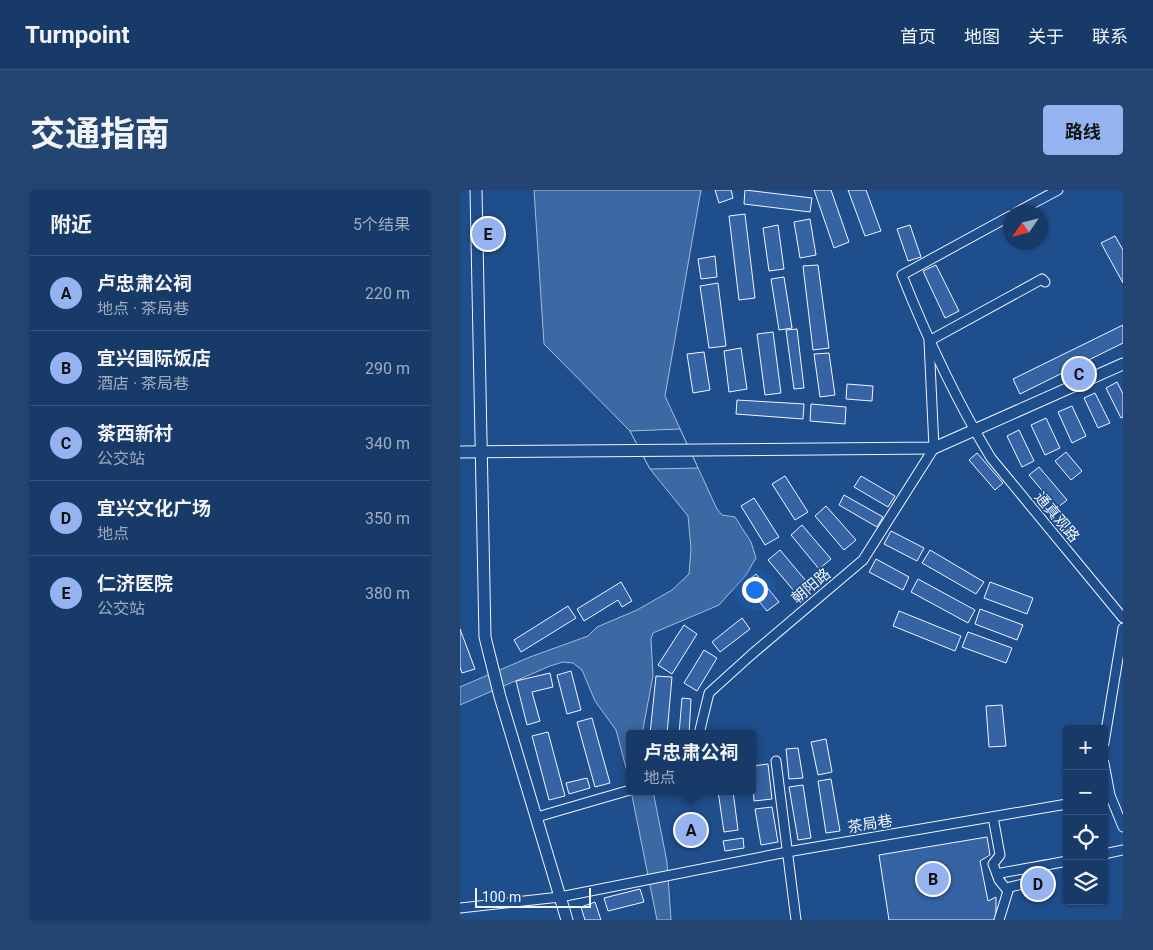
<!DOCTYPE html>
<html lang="zh">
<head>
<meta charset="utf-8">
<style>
  :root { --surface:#173a69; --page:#244571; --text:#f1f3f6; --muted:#9eadc0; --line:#36547d; --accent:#95b2f1 }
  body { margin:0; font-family:Roboto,"Noto Sans SC",sans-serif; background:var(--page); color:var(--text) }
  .controls { position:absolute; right:15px; bottom:15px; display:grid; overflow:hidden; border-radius:5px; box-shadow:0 1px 4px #0004 }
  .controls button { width:45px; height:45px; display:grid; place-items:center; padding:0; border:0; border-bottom:1px solid var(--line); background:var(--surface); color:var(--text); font:25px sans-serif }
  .compass { position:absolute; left:543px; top:15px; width:45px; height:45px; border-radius:50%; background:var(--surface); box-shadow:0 1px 4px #0004; rotate:235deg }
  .scale { position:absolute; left:15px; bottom:12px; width:116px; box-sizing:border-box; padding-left:5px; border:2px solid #f2f6ff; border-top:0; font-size:14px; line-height:18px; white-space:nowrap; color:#f2f6ff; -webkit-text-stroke:4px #1f4e8c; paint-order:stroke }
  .you { position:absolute; left:294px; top:399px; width:18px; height:18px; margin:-12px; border:4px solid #fff; border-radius:50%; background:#1a73e8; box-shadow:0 0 0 8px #1a73e833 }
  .badge { display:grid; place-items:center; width:32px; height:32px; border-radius:50%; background:var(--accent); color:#111; font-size:16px; font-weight:700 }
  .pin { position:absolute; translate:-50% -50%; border:2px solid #fff; box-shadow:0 1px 5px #0006 }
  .popup { position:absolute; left:166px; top:540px; width:130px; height:65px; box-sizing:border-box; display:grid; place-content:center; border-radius:5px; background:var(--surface); filter:drop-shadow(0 1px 4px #0005); font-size:16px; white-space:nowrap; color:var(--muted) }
  .popup b { font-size:19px; color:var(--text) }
  .popup::after { content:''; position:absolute; left:50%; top:100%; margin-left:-10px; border:10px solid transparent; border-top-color:var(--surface) }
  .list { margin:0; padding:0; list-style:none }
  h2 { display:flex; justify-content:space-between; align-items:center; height:65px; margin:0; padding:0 20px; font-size:21px }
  h2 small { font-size:16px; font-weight:400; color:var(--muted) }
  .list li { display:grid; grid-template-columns:32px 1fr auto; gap:15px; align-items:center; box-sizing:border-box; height:75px; padding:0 20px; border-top:1px solid var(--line) }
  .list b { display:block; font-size:19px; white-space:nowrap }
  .list p { margin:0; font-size:16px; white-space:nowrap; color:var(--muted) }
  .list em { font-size:16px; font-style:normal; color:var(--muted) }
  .icon { flex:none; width:28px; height:28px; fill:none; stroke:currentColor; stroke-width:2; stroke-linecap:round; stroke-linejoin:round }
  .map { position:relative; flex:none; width:663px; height:730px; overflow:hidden; border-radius:5px }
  header { display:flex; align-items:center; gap:30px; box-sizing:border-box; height:70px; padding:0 25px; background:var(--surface); border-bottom:1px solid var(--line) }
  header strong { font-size:24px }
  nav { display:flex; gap:28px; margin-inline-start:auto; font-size:18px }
  .intro { display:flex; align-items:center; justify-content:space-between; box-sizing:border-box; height:120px; padding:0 30px }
  h1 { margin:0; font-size:35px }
  .button { padding:12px 22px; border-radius:5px; background:var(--accent); color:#111; font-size:18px; font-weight:700 }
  main { display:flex; gap:30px; padding:0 30px }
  aside { flex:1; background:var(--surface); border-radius:5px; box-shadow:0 1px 4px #0004 }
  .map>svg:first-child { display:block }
</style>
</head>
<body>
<header>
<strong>Turnpoint</strong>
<nav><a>首页</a><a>地图</a><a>关于</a><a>联系</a></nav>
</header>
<div class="intro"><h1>交通指南</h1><a class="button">路线</a></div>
<main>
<aside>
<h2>附近<small>5个结果</small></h2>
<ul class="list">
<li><span class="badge">A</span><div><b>卢忠肃公祠</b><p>地点 · 茶局巷</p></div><em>220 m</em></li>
<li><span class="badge">B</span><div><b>宜兴国际饭店</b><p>酒店 · 茶局巷</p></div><em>290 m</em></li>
<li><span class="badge">C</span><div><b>茶西新村</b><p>公交站</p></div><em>340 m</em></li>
<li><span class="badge">D</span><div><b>宜兴文化广场</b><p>地点</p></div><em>350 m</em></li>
<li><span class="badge">E</span><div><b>仁济医院</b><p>公交站</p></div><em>380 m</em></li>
</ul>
</aside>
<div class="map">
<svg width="663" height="730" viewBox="0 0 663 730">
  <rect width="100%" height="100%" fill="#1f4e8c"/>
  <g fill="#3b69a3" stroke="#a8bbd7">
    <path d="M74 0H241L205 206 257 319 262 325 275 327 291 352 296 368 286 385 259 415 193 443 191 449 193 486 182 544H170V593L156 540 135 511 122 480 113 473 103 472 90 476 0 515V497L70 467 128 446 137 437 177 420 212 400 229 384 231 359 228 326 190 279 170 241 84 154Z"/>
    <path d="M171 601H193L207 672 211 730H197Z"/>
  </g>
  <path fill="#1f4e8c" stroke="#a8bbd7" d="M220 239 238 278 190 279 170 241Z"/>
  <g fill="#3563a3" stroke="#f2f6ff">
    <path d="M255 0H271L273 8 259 13Z"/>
    <path d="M285 0 352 8 350 22 284 14Z"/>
    <path d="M354 0H371L389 52 374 58Z"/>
    <path d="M388 0H406L421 41 405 46Z"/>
    <path d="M285 24 295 108 279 110 269 26Z"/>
    <path d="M350 29 356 65 340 68 334 32Z"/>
    <path d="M318 35 324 79 309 81 303 38Z"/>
    <path d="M450 35 461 67 448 71 437 39Z"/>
    <path d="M655 46 663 60V93L641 53Z"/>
    <path d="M255 66 257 87 241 89 238 69Z"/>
    <path d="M358 75 369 158 353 160 343 76Z"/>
    <path d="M476 75 499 121 485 128 463 81Z"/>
    <path d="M324 87 332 138 319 140 311 89Z"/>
    <path d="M258 93 266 156 249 158 240 96Z"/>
    <path d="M663 135V153L560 204 553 189Z"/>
    <path d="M337 139 344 198 334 199 326 140Z"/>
    <path d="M313 142 321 203 305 205 297 144Z"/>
    <path d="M281 158 287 199 269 202 264 161Z"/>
    <path d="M244 162 250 200 233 203 227 164Z"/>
    <path d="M369 163 375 205 360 207 354 164Z"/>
    <path d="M657 192 663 204V227L661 228 646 198Z"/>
    <path d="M387 194 413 196 412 211 386 209Z"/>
    <path d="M635 203 650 233 638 238 624 208Z"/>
    <path d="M277 210 344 214 343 229 276 224Z"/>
    <path d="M351 214 386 217 385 234 350 231Z"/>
    <path d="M612 216 626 246 612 253 598 222Z"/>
    <path d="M586 228 600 258 585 265 571 235Z"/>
    <path d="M559 240 574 271 562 277 547 246Z"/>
    <path d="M606 262 622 281 611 290 595 271Z"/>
    <path d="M517 263 543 293 535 300 509 270Z"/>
    <path d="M579 277 607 310 597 318 569 285Z"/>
    <path d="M325 286 348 322 335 330 312 294Z"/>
    <path d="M401 286 435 306 428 317 394 297Z"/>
    <path d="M384 305 423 327 417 337 379 315Z"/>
    <path d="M294 308 319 347 305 355 281 316Z"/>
    <path d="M366 316 396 350 384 360 355 326Z"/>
    <path d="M342 335 371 369 359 379 331 345Z"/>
    <path d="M431 341 464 358 457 371 424 354Z"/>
    <path d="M320 360 346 391 334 401 308 370Z"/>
    <path d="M470 360 524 392 516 404 462 373Z"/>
    <path d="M416 369 449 387 443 400 409 382Z"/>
    <path d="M296 384 319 412 307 421 288 398 292 394 289 390Z"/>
    <path d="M458 389 515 420 508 433 451 402Z"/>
    <path d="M161 392 172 411 162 417 158 410 124 431 117 419Z"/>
    <path d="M530 392 573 408 567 424 524 408Z"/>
    <path d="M108 416 116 428 61 462 54 450Z"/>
    <path d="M520 419 563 435 557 450 515 434Z"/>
    <path d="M439 421 501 446 495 461 433 436Z"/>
    <path d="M282 428 290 439 260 462 252 452Z"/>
    <path d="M224 435 237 444 212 484 198 475Z"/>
    <path d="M0 439 15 479 2 483 0 477Z"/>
    <path d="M508 442 552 458 546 473 502 457Z"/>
    <path d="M244 460 257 468 237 501 224 493Z"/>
    <path d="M111 481 121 520 107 524 97 485Z"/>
    <path d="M90 483 93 497 72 502 80 531 67 535 56 491Z"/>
    <path d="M196 486 212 487 207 544H190Z"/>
    <path d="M222 508 231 509 229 544H219Z"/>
    <path d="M542 515 546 556 529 557 526 516Z"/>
    <path d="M132 528 150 593 135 597 117 532Z"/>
    <path d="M88 542 105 606 89 610 72 546Z"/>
    <path d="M366 549 372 582 358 585 351 552Z"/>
    <path d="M338 558 343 588 329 589 326 559Z"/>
    <path d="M308 574 312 609 294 611 292 576Z"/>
    <path d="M127 588 130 598 109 604 106 593Z"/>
    <path d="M371 589 380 641 366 643 358 591Z"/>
    <path d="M343 595 351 648 338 650 329 597Z"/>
    <path d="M258 601H273L278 640 264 642Z"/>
    <path d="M312 617 318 652 301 655 295 619Z"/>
    <path d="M527 647 530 665 520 671 528 711 536 707V727L534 730H429L419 665Z"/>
    <path d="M283 648 284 658 265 661 263 651Z"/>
    <path d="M180 699 184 712 148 721 144 708Z"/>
    <path d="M135 712 141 730H125L121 717Z"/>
  </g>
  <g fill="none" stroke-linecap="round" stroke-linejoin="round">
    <defs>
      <g id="minor">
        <path d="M557 22 598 0"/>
        <path d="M550 26 442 85C467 148 496 210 531 268L663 428"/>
        <path d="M239 544 249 503 291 465 403 370 474 258 469 151 582 89 585 92"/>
        <path d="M644 553 663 438"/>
        <path d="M316 571 336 730"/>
        <path d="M644 573 650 605 663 637"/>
        <path d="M77 627 170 600"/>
        <path d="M533 627 540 665 533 674 539 690 548 701 539 730"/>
        <path d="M644 664 663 660"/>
        <path d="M537 684C560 679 583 676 607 671"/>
        <path d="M546 698 579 690 581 676"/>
        <path d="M0 718 100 707 327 662 607 614"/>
      </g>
      <g id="major">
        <path d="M16 0 25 447 40 507 107 730"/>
        <path d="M0 262 474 258 663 174"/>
      </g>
    </defs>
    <use href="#minor" stroke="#f2f6ff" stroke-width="11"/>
    <use href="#major" stroke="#f2f6ff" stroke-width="13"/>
    <use href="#minor" stroke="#1f4e8c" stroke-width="9"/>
    <use href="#major" stroke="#1f4e8c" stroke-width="11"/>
  </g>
  <g text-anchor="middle" stroke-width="4" stroke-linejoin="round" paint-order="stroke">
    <g font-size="15" fill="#f2f6ff" stroke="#1f4e8c">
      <text transform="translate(597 327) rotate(50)" y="5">通真观路</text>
      <text transform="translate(351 396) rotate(-40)" y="5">朝阳路</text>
      <text transform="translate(410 634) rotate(-9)" y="5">茶局巷</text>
    </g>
  </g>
</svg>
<div class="controls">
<button>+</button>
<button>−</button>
<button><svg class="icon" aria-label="locate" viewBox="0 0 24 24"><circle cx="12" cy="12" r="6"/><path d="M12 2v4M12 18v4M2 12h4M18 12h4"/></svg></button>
<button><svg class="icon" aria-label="layers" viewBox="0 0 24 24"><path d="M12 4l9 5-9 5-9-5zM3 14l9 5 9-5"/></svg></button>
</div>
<svg class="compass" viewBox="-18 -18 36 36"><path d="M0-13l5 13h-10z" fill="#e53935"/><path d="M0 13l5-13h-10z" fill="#9eadc0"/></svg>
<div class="scale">100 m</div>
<div class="you"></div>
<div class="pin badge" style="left:231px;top:640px">A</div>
<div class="popup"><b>卢忠肃公祠</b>地点</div>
<div class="pin badge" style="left:473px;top:689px">B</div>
<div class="pin badge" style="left:619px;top:184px">C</div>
<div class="pin badge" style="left:578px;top:694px">D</div>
<div class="pin badge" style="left:28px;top:44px">E</div>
</div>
</main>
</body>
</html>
